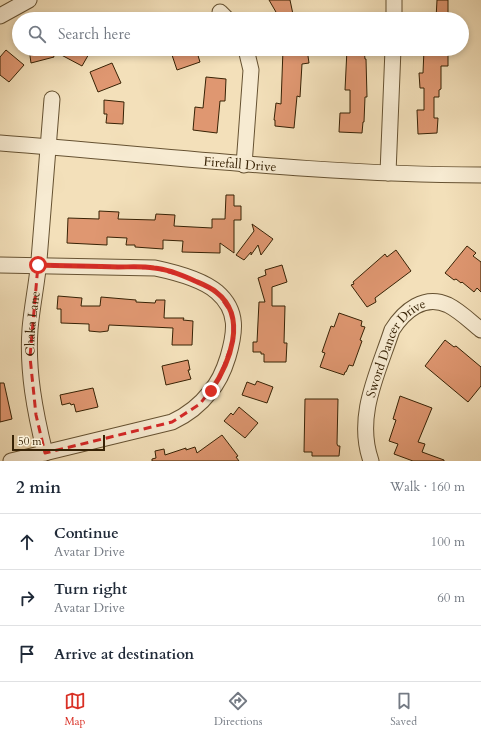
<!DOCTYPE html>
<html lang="en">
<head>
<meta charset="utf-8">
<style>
  :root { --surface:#fff; --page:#f2f2f3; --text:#1f2937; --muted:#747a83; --line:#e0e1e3; --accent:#d93025 }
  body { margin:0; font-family:Cardo,serif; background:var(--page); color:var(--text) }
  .scale { position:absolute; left:12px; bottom:10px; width:93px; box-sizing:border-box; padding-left:4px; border:2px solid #372205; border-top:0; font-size:11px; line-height:14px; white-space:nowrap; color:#372205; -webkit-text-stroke:3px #f7ebd2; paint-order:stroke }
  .stop { position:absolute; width:12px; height:12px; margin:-9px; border:3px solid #d93025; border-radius:50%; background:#fff }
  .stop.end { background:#d93025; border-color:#fff; box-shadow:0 1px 4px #0008 }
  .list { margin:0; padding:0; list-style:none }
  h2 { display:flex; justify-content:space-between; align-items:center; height:52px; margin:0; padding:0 16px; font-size:17px }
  h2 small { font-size:13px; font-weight:400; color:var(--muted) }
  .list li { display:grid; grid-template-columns:26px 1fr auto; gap:12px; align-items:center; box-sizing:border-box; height:56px; padding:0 16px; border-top:1px solid var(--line) }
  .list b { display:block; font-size:15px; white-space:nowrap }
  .list p { margin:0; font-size:13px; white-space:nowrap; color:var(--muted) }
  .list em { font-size:13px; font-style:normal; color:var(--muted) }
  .icon { flex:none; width:22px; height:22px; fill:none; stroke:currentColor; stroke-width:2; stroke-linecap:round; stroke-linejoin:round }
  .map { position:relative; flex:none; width:481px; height:461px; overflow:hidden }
  .search { position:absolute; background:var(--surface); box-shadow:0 2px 6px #0003; left:12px; right:12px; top:12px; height:44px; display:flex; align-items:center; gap:10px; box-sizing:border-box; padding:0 14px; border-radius:22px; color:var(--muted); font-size:15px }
  .sheet { height:220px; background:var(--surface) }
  nav { display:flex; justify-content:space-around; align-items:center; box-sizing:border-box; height:56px; border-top:1px solid var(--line); background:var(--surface); font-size:11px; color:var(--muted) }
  nav a { display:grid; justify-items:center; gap:2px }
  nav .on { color:var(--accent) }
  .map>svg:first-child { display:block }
</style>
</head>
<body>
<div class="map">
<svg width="481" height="461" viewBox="0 0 481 461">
  <rect width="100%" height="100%" fill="#f3e0ba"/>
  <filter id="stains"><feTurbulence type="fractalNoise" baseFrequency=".005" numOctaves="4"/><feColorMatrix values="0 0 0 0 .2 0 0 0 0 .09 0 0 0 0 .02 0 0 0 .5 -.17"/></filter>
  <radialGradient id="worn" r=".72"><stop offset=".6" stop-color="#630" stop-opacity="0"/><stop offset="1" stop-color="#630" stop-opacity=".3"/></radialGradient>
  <g fill="#df9771" stroke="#372205">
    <path d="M269 0H290L294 19H280Z"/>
    <path d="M437 0H448V19H436Z"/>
    <path d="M29 49H85L90 52 82 66 52 50 54 57 31 63Z"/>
    <path d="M170 49H196L200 62 177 70Z"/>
    <path d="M283 49H307L309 63 302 64 300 97 297 96 294 128 275 126V120H274L276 103 281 104Z"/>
    <path d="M347 49H364L365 59H366L367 97H365L364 122H363L362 133 339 132 340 113H350V90H345Z"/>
    <path d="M424 49H448V66H441V89L439 90V97H434V118H438L437 133 418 134 417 110H424V88H420L419 73H423Z"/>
    <path d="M6 50 24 65 9 82 0 75V57Z"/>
    <path d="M112 63 121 83 98 92 90 72Z"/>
    <path d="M206 77 226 79 225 101H220L217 133 193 130 195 107 203 108Z"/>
    <path d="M104 100 124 102 123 124 106 123 107 114H104Z"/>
    <path d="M226 195H234V206H241V220H234V253L220 243V253L182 252 183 241 163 240V249L135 247V245H126L127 238 107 237V245L67 243 68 218 99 219V211L119 212 118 219 155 220 156 214 175 215 174 226 212 228V219H225Z"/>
    <path d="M252 224 273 239 261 255 258 245 251 255V252L244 260 236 255 254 231Z"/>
    <path d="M467 246 476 253 473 256 481 262V292L477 288 474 292 462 282 461 283 456 279 454 280 445 273Z"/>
    <path d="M396 250 411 271 375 298 376 302 367 307 351 285 354 284 353 282 385 254 387 257Z"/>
    <path d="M282 265 287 282 272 287V306H285L284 343H287L286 362H264V354H261V352H253V342H257L259 302H265L258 278 266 275 265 270Z"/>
    <path d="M58 296 82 298 81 306H100L101 297 136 300V302L155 303 156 300H165L164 318H184L183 320 193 321 192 345H172L173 328 109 325 108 331 100 332 89 331V324L61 323V309H57Z"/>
    <path d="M339 313 362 321 361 326 365 327 360 340 362 341 353 366 349 365 346 372H345L344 375 320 367 325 353 322 352 331 326 334 327Z"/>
    <path d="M445 340 454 347 456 346 481 367V386L468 402 425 366Z"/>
    <path d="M188 360 190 370H188L191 379 166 385 162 366Z"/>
    <path d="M257 381 273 387 267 403 242 395 247 382 255 385Z"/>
    <path d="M0 383H4L12 419 0 422Z"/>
    <path d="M93 388 98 407 76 412 74 404 71 405 70 403 62 405 60 395Z"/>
    <path d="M400 396 432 408 418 442 425 444 422 452 444 460V461H413L394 454 398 444 389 441 396 420 393 419Z"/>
    <path d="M305 399H338L337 444 338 446H340L339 456H312V452H304Z"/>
    <path d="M239 407 258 423 245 438 224 421 231 413 233 415Z"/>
    <path d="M222 435 238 456 236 457 239 461H152V459L156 458 155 451 164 449 165 455 186 448V450L195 447 197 453Z"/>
  </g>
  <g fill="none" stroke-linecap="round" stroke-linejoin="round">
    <defs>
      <g id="street">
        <path d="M220 12 227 19"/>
        <path d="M0 16 29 0"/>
        <path d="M394 19V0"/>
        <path id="s1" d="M0 143C160 155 320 175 481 175"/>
        <path d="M244 165 251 70 246 49"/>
        <path d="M388 173 393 49"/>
        <path d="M0 265 155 268C174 272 202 279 217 292 239 311 235 333 228 357 224 370 219 382 210 392 200 405 187 415 172 422L11 461"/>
        <path id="s2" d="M45 453C35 412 27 371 30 329 32 306 37 283 39 260 43 206 48 153 52 99"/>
        <path id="s3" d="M371 461C355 416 378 373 392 330 404 311 424 294 448 305 460 311 471 322 481 330"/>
      </g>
    </defs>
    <use href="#street" stroke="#665232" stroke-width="17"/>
    <use href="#street" stroke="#f7ebd2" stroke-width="15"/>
  </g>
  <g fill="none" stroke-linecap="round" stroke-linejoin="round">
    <path stroke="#d93025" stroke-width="5" d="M38 265C65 266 91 266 118 267 130 267 142 266 154 268 168 269 182 275 195 281 202 284 210 287 216 292 249 317 229 364 211 391"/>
  </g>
  <path fill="none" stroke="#d62828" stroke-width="3" stroke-dasharray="8 5" stroke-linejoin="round" d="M38 265 155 268 187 277 217 292 232 314 234 337 220 377 200 404 172 422 45 453 36 415 30 357Z"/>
  <g text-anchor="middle" stroke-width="3" stroke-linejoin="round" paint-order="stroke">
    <g font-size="13" fill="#372205" stroke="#f7ebd2">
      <text dy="5" stroke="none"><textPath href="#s1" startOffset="241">Firefall Drive</textPath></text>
      <text dy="5" stroke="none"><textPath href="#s2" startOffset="131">Chaka Lane</textPath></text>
      <text dy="5" stroke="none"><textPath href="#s3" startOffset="122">Sword Dancer Drive</textPath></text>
    </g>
  </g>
  <rect width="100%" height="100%" filter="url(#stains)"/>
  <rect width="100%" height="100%" fill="url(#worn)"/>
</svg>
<div class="scale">50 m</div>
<div class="stop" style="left:38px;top:265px"></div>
<div class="stop end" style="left:211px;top:391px"></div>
<div class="search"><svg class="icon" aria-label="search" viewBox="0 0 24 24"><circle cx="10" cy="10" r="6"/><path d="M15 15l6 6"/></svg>Search here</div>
</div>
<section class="sheet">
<h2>2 min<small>Walk · 160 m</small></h2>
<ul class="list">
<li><svg class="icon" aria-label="ahead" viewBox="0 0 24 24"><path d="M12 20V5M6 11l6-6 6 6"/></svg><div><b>Continue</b><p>Avatar Drive</p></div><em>100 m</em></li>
<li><svg class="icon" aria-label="right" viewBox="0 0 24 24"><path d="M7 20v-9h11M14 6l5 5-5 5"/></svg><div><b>Turn right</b><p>Avatar Drive</p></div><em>60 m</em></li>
<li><svg class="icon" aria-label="arrive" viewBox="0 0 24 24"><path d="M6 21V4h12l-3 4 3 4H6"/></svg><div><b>Arrive at destination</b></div></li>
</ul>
</section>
<nav>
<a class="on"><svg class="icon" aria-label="map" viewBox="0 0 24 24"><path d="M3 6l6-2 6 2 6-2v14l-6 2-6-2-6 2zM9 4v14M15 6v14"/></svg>Map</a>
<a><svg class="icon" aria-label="directions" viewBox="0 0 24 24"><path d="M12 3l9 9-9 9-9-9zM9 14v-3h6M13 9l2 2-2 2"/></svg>Directions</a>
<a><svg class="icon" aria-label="saved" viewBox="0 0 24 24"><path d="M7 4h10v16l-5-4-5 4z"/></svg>Saved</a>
</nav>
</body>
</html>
